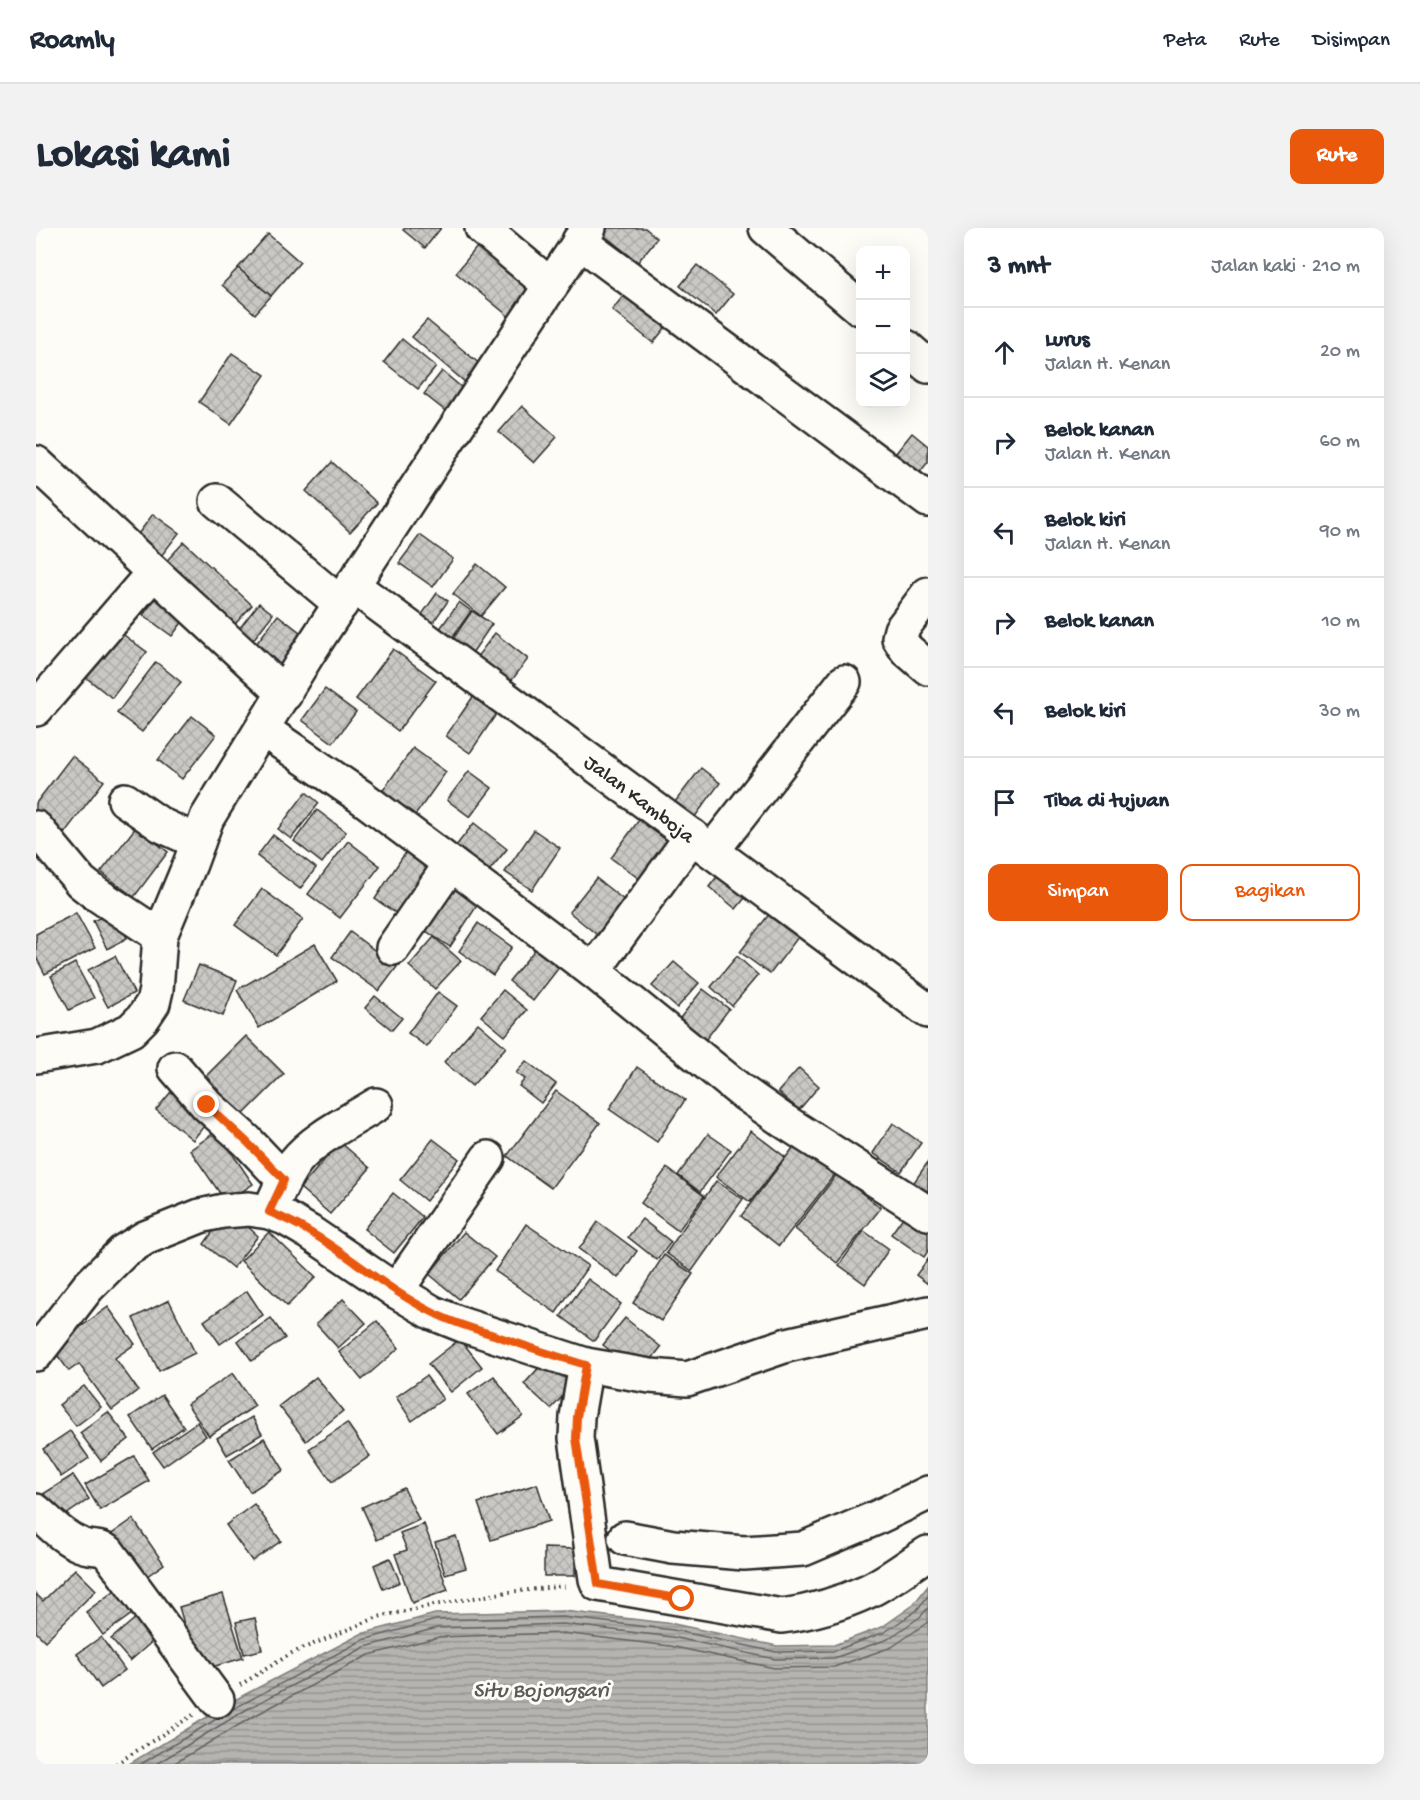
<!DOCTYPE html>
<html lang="id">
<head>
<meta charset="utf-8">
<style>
  :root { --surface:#fff; --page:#f2f2f3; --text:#1f2937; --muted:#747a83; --line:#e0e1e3; --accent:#ea580c }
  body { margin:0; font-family:"Gochi Hand",sans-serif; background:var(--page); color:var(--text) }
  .controls { position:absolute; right:18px; top:18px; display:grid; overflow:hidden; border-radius:12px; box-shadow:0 6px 24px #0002 }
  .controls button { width:54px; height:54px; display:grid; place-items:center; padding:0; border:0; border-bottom:2px solid var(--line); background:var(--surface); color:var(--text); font:30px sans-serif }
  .stop { position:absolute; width:18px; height:18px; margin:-14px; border:4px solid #ea580c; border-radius:50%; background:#fff }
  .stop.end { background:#ea580c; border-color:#fff; box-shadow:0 2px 6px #0008 }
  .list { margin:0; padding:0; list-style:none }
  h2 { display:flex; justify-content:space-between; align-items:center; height:78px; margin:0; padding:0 24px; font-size:26px }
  h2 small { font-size:20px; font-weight:400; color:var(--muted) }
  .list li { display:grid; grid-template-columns:39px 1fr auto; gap:18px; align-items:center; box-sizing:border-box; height:90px; padding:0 24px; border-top:2px solid var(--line) }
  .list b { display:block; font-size:22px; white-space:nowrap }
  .list p { margin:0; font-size:20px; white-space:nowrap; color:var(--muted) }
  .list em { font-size:20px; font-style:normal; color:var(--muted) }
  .actions { display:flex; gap:12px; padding:18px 24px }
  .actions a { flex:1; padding:14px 0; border:2px solid var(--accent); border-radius:12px; text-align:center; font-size:21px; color:var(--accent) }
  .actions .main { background:var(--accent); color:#fff }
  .icon { flex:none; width:33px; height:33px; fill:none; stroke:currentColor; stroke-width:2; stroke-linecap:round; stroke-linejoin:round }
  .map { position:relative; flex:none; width:892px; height:1536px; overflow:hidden; border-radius:12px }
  header { display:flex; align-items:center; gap:36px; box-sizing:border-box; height:84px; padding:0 30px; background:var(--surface); border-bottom:2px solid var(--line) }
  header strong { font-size:28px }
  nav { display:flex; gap:33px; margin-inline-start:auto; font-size:21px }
  .intro { display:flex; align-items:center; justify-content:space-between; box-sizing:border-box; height:144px; padding:0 36px }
  h1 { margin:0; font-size:42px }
  .button { padding:15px 27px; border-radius:12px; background:var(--accent); color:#fff; font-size:21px; font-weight:700 }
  main { display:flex; gap:36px; padding:0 36px }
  aside { flex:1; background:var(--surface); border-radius:12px; box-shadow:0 6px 24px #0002 }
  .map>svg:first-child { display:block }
</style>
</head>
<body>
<header>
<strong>Roamly</strong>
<nav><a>Peta</a><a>Rute</a><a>Disimpan</a></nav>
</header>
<div class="intro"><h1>Lokasi kami</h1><a class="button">Rute</a></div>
<main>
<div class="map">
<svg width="892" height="1536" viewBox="0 0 892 1536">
  <defs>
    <pattern id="water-rules" width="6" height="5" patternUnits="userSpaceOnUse" patternTransform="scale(1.5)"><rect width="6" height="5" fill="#b5b4b1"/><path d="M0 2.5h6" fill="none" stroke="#939390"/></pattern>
    <pattern id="building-cross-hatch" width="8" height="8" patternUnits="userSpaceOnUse" patternTransform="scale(1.5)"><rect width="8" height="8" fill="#c9c8c4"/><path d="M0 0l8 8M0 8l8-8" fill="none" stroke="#adaca9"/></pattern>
  </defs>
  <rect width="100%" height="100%" fill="#fdfcf7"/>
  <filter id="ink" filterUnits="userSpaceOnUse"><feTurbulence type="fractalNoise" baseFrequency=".0167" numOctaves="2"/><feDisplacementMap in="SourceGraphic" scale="12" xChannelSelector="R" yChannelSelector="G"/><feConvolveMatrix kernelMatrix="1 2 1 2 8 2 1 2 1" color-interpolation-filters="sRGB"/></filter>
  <g filter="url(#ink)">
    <path fill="url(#water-rules)" stroke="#7e7d7b" stroke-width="1.5" d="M892 1358V1536H93L206 1468 325 1406 399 1386 528 1383 638 1396 741 1418 798 1417 846 1399 876 1378Z"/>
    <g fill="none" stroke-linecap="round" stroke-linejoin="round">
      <g stroke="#626261" stroke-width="1.5">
        <path d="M195 1482 327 1412 400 1392 527 1389 637 1402 740 1424 798 1423 849 1404 880 1383 892 1368"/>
        <path d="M105 1536 182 1490"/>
        <path d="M120 1536 213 1480 329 1419 401 1400 527 1396 636 1409 739 1431 798 1430 852 1411 884 1389 892 1380"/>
        <path d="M137 1536 218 1488 333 1427 403 1409 527 1405 634 1418 738 1440 798 1439 856 1419 892 1394"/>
      </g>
    </g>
    <g fill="url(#building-cross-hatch)" stroke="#2b2b2b" stroke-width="1.5">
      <path d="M369 0H405L389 20 367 2Z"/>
      <path d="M570 0H609L621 10 602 34 565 5Z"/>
      <path d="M232 6 264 34 235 68 202 40Z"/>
      <path d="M445 14 501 59 476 91 420 45Z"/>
      <path d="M661 37 697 66 680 87 644 58Z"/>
      <path d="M202 40 235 68 219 86 186 57Z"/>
      <path d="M597 56 638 89 617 115 576 82Z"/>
      <path d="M391 92 445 137 430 155 376 109Z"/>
      <path d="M366 111 400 139 382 161 348 134Z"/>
      <path d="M196 125 229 147 195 196 163 174Z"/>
      <path d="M406 143 430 163 412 185 388 166Z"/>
      <path d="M486 178 521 209 498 235 463 204Z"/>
      <path d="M876 205 892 218V234L880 249 856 230Z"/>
      <path d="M296 234 341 275 314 304 270 263Z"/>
      <path d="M117 286 143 305 118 337 93 318Z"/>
      <path d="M384 307 417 331 397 359 363 335Z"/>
      <path d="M148 314 216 377 192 404 123 341Z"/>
      <path d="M441 336 469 359 445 388 417 366Z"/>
      <path d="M126 362 154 384 136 408 107 387Z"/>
      <path d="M401 365 412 373 391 403 380 395Z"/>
      <path d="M423 374 435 383 412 415 400 406Z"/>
      <path d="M223 375 237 386 210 421 196 410Z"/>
      <path d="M436 383 456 396 430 434 410 421Z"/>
      <path d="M242 387 269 408 240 446 213 425Z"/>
      <path d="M81 402 111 424 76 470 47 447Z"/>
      <path d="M459 405 492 431 470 460 437 434Z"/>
      <path d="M357 421 400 453 362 503 320 471Z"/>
      <path d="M120 434 145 454 106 504 81 485Z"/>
      <path d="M443 460 467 476 434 525 410 508Z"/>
      <path d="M289 461 320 484 297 515 266 492Z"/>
      <path d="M156 488 180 507 146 551 122 532Z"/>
      <path d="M377 520 410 544 378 589 345 565Z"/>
      <path d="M36 528 68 553 27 607 0 587V575Z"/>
      <path d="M665 540 684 555 655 594 635 579Z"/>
      <path d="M433 543 456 560 434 589 411 572Z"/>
      <path d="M270 564 283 575 255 611 242 601Z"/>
      <path d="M281 582 310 604 286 635 258 613Z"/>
      <path d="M608 585 646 613 613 658 575 630Z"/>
      <path d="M438 595 471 621 448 649 416 623Z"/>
      <path d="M100 599 132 624 98 669 65 644Z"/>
      <path d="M498 602 524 620 496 662 469 644Z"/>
      <path d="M237 607 280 640 264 661 221 628Z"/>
      <path d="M312 613 344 638 304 690 272 666Z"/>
      <path d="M371 622 405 645 373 694 339 671Z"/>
      <path d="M690 637 718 659 700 681 673 659Z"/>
      <path d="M560 650 593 676 565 710 533 684Z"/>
      <path d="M409 651 444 673 414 719 381 697Z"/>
      <path d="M226 661 267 691 240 727 199 697Z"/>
      <path d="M77 683 91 710 71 721 57 693Z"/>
      <path d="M40 685 59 720 9 746 0 729V706Z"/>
      <path d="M734 685 763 708 734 746 704 724Z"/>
      <path d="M442 695 476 719 457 747 423 723Z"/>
      <path d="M314 704 361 739 343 763 296 729Z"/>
      <path d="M398 709 425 733 399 761 373 738Z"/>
      <path d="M279 716 301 753 223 800 201 762Z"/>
      <path d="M501 719 524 738 497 773 473 753Z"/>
      <path d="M79 728 98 765 72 779 52 742Z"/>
      <path d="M701 728 722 747 696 778 675 759Z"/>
      <path d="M638 734 663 755 641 780 616 758Z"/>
      <path d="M39 735 58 770 33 782 15 748Z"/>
      <path d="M163 737 201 752 187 788 148 772Z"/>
      <path d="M667 761 693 781 667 815 641 794Z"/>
      <path d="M467 762 491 782 469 808 445 788Z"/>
      <path d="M402 764 421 778 391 819 372 805Z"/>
      <path d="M339 768 366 790 356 802 329 780Z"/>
      <path d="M442 795 470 819 436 858 408 834Z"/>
      <path d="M210 808 248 846 206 888 168 850Z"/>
      <path d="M490 833 520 856 505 875 483 858 489 851 480 845Z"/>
      <path d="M601 839 649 872 621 914 573 881Z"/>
      <path d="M763 840 783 858 763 882 742 864Z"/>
      <path d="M139 859 176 888 157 912 120 882Z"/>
      <path d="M520 863 564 895 515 960 471 928Z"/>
      <path d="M857 895 885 915 865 944 837 925Z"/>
      <path d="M181 903 217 956 190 974 154 922Z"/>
      <path d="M715 903 749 929 714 974 680 949Z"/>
      <path d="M672 906 695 922 664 964 642 947Z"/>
      <path d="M397 911 423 931 390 973 364 952Z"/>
      <path d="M304 914 334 940 294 986 264 960Z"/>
      <path d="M760 916 799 946 743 1018 705 988Z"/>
      <path d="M892 934V972L874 960Z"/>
      <path d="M631 940 668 968 642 1003 605 975Z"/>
      <path d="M801 946 845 980 801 1035 759 1001Z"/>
      <path d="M680 953 707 971 656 1043 630 1025Z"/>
      <path d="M357 965 387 989 358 1025 328 1001Z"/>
      <path d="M875 978 892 989V1023L888 1029 855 1006Z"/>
      <path d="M606 991 635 1014 621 1032 592 1009Z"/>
      <path d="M562 994 601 1023 582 1050 543 1021Z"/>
      <path d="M183 995 209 996 222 1008 197 1040 168 1016Z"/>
      <path d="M490 996 552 1038 520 1085 459 1043Z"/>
      <path d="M828 1003 853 1021 829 1056 803 1037Z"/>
      <path d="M233 1004 280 1049 251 1078 205 1033Z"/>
      <path d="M428 1004 459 1029 423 1071 393 1046Z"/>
      <path d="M628 1027 657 1046 625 1093 597 1075Z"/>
      <path d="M892 1031V1056L880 1047Z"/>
      <path d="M552 1051 585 1076 558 1113 525 1088Z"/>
      <path d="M211 1063 227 1087 184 1116 168 1093Z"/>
      <path d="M307 1071 330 1095 302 1120 280 1096Z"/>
      <path d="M133 1072 159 1125 123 1143 97 1090Z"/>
      <path d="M72 1079 99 1116 79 1130 102 1162 76 1182 43 1136 33 1143 16 1120Z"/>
      <path d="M235 1090 249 1110 216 1133 202 1113Z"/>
      <path d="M589 1090 625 1119 604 1146 567 1117Z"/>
      <path d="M341 1093 363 1120 326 1152 303 1124Z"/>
      <path d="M424 1111 446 1139 415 1164 392 1136Z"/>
      <path d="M509 1133 537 1157 515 1181 488 1156Z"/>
      <path d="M197 1145 219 1178 173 1208 151 1176Z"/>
      <path d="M390 1148 407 1171 376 1193 360 1169Z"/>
      <path d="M458 1148 487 1188 462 1206 432 1166Z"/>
      <path d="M280 1149 307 1183 270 1213 243 1178Z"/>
      <path d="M48 1158 65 1179 40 1198 23 1177Z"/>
      <path d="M126 1167 148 1199 116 1221 94 1189Z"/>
      <path d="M72 1184 93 1211 65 1233 44 1205Z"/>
      <path d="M216 1189 226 1206 191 1227 181 1210Z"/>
      <path d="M161 1194 170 1208 127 1238 117 1224Z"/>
      <path d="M311 1195 334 1228 296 1254 273 1221Z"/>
      <path d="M34 1203 53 1230 25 1249 7 1221Z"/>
      <path d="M228 1210 248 1242 214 1264 193 1232Z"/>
      <path d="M98 1228 113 1253 64 1282 49 1257Z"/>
      <path d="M37 1247 53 1271 18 1295 1 1270Z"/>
      <path d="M501 1256 513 1293 455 1312 442 1275Z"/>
      <path d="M368 1260 383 1292 341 1312 326 1279Z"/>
      <path d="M218 1276 245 1313 216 1333 190 1297Z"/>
      <path d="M97 1291 128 1336 101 1355 70 1310Z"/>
      <path d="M388 1296 412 1362 376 1375 359 1326 371 1322 364 1305Z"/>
      <path d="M420 1308 430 1340 409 1346 399 1314Z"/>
      <path d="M508 1320 539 1321V1348H508Z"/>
      <path d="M354 1330 364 1354 347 1361 338 1337Z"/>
      <path d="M39 1341 60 1362 9 1413 0 1404V1366L7 1373Z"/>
      <path d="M86 1357 104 1380 67 1407 50 1384Z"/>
      <path d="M187 1366 207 1430 162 1443 143 1379Z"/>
      <path d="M108 1383 127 1404 94 1433 75 1411Z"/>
      <path d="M219 1390 226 1422 208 1426 200 1394Z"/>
      <path d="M65 1409 89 1442 65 1460 41 1426Z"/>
    </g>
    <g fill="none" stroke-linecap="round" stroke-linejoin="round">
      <defs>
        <g id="minor">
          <path d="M446 0 515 58"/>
          <path d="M730 0 824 80"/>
          <path d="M543 13 892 272"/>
          <path d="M870 119 892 138"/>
          <path d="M0 235 249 466"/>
          <path d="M181 273 305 376"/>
          <path d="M316 357 892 783"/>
          <path d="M892 366 865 402 863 410 870 421 892 440"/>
          <path d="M0 481 117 345"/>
          <path d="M226 501 324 568 458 668 557 743 705 863 748 893 892 985"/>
          <path d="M89 572 125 597 162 614"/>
          <path d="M0 600 45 654 59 665 124 708"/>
          <path d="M676 623 808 454"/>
          <path d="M357 720 415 636"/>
          <path d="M557 743 656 608"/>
          <path d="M0 828 61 818 95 802 107 790 117 775 120 762 124 708 154 636 171 590 271 427 413 210 553 0"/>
          <path d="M139 840 171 877 211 913 248 952"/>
          <path d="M239 971C245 958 250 946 259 934 279 909 313 894 340 877"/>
          <path d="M360 1063 452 930"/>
          <path d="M0 1126 52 1059 88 1023 109 1010 164 988 187 983 213 981 233 984 249 990 273 1004 360 1063 397 1085 427 1097 550 1137 614 1148 651 1151 751 1117 892 1085"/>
          <path d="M550 1137 541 1189 540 1210 560 1351 562 1356 746 1388C776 1384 804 1376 832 1363 853 1353 873 1337 892 1325"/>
          <path d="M0 1283C14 1295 27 1310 45 1317 54 1321 64 1318 72 1324L181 1472"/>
          <path d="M589 1310 637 1319 708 1325 767 1321 840 1290 892 1265"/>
        </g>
      </defs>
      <use href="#minor" stroke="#2b2b2b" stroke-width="38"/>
      <g stroke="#2b2b2b" stroke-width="4" stroke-dasharray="1.5 4.5" stroke-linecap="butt">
        <path d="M204 1457 256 1425 342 1389 398 1377 472 1364 531 1358"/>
        <path d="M80 1536 157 1487"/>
      </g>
      <use href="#minor" stroke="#fdfcf7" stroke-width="33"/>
    </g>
  </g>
  <g fill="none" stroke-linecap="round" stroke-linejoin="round" filter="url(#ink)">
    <path stroke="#ea580c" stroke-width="8" d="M171 877 211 914 248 952 233 984C294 1007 340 1057 398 1085 417 1095 438 1101 458 1107 489 1118 520 1128 550 1137L541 1189 540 1210 562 1356 646 1371"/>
  </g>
  <g text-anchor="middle" stroke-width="6" stroke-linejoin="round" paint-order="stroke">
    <g font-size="21" fill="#2b2b2b" stroke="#fdfcf7">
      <text transform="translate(604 570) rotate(37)" y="7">Jalan Kamboja</text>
    </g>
    <g font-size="22" font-style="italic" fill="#5b5b5a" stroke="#fdfcf7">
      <text x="505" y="1468">Situ Bojongsari</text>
    </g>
  </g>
</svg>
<div class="controls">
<button>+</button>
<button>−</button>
<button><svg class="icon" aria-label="layers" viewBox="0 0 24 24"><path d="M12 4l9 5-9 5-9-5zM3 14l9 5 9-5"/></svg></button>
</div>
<div class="stop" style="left:646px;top:1371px"></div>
<div class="stop end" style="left:171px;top:877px"></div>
</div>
<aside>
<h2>3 mnt<small>Jalan kaki · 210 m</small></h2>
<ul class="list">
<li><svg class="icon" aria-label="ahead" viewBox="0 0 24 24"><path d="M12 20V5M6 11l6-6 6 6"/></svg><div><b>Lurus</b><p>Jalan H. Kenan</p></div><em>20 m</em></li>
<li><svg class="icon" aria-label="right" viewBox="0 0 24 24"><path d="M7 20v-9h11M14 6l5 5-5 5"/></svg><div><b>Belok kanan</b><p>Jalan H. Kenan</p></div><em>60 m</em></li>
<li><svg class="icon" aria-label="left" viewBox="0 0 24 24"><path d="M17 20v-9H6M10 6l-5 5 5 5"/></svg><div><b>Belok kiri</b><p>Jalan H. Kenan</p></div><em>90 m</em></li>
<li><svg class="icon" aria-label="right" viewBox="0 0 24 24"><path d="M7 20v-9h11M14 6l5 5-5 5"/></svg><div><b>Belok kanan</b></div><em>10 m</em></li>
<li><svg class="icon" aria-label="left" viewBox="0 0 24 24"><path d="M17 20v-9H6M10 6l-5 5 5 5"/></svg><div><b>Belok kiri</b></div><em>30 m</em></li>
<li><svg class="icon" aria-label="arrive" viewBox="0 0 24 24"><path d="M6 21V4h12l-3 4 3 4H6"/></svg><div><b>Tiba di tujuan</b></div></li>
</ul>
<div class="actions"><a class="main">Simpan</a><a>Bagikan</a></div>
</aside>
</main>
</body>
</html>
